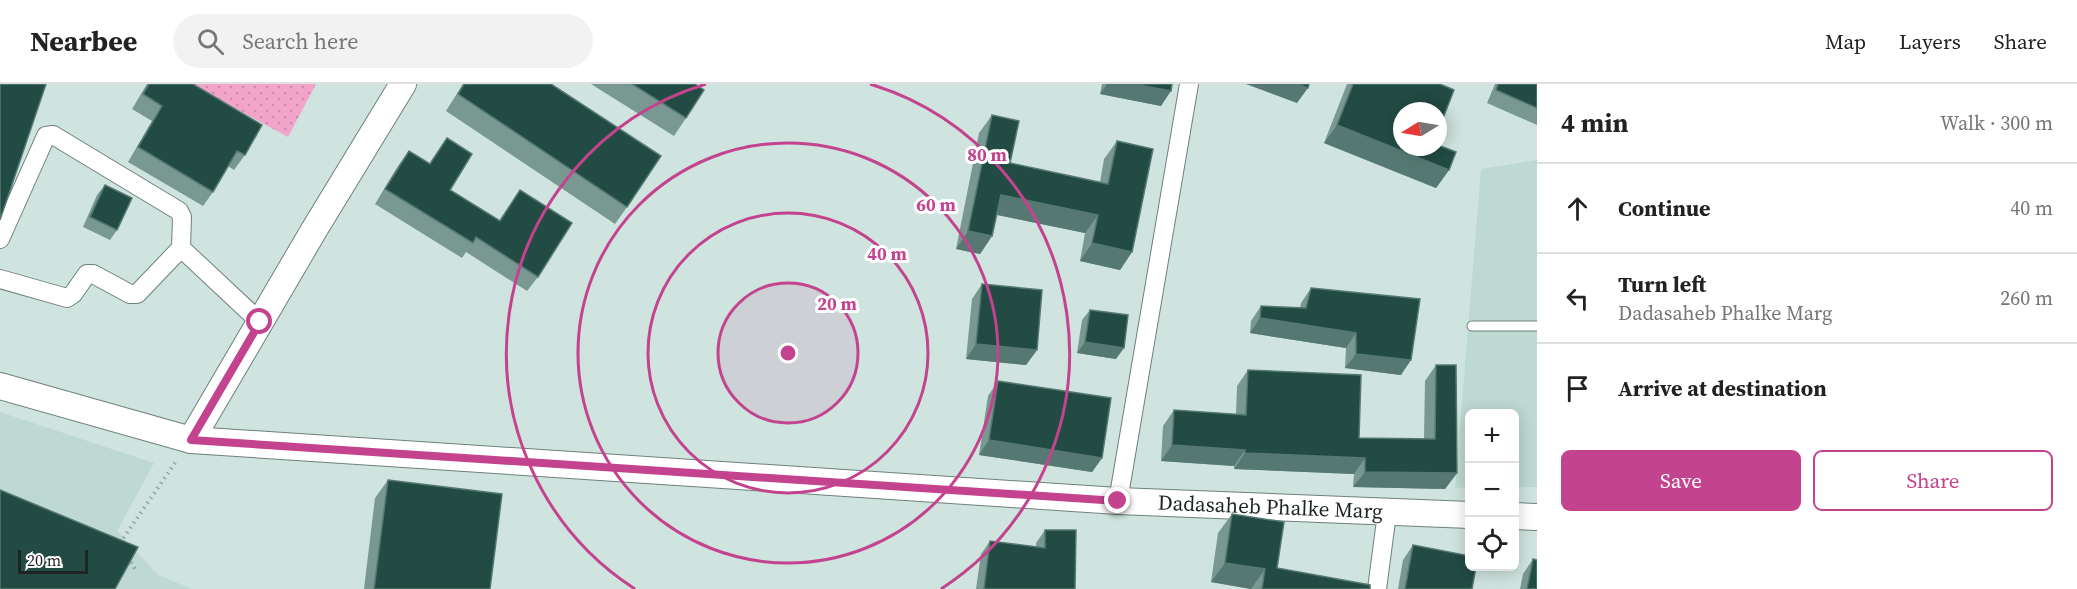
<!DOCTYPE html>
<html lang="en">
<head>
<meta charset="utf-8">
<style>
  :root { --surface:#fff; --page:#f2f2f2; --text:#222; --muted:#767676; --line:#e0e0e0; --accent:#c4438e }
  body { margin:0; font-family:"Source Serif 4",serif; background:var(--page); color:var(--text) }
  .controls { position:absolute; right:18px; bottom:18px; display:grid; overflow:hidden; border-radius:9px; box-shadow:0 3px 15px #0003 }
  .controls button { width:54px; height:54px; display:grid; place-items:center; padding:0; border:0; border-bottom:2px solid var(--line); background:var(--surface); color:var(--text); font:30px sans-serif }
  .compass { position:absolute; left:1393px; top:18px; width:54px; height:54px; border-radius:50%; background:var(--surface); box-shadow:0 3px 15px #0003; rotate:259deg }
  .scale { position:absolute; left:18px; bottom:15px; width:70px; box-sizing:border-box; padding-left:6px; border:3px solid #1d2523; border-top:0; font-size:16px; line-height:21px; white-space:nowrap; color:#1d2523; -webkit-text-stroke:4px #fff; paint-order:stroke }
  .stop { position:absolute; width:18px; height:18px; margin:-14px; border:4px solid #c4438e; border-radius:50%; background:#fff }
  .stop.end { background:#c4438e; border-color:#fff; box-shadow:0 2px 6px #0008 }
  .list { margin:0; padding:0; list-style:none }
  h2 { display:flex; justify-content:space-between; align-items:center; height:78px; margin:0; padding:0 24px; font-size:26px }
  h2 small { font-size:20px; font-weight:400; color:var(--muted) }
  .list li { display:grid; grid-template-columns:39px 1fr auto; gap:18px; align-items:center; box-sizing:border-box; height:90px; padding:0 24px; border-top:2px solid var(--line) }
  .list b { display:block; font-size:22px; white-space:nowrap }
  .list p { margin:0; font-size:20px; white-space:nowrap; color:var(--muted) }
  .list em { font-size:20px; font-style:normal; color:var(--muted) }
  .actions { display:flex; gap:12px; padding:18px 24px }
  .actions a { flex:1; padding:14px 0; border:2px solid var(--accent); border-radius:9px; text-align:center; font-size:21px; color:var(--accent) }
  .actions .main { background:var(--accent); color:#fff }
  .icon { flex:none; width:33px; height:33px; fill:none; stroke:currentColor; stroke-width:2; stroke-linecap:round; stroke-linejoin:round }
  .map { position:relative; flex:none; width:1537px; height:505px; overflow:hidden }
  header { display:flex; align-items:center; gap:36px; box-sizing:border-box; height:84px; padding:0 30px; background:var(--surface); border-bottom:2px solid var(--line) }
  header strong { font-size:28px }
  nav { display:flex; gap:33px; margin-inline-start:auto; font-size:21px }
  .search { width:420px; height:54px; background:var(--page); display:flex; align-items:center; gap:15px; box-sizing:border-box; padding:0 21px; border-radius:33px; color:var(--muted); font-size:22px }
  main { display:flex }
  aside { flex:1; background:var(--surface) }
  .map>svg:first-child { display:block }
</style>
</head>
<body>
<header>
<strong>Nearbee</strong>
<div class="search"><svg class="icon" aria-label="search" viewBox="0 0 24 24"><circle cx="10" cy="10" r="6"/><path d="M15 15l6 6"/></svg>Search here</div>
<nav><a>Map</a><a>Layers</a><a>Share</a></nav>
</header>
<main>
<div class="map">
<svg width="1537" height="505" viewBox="0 0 1537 505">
  <defs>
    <pattern id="grass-dots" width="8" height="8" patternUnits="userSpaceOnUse" patternTransform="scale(1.5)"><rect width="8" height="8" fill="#f2a4cb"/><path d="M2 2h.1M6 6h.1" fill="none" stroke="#cf8dae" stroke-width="1.8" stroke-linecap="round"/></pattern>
  </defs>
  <rect width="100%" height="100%" fill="#cfe4df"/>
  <g fill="#bdd9d2">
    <path d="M1537 76V403H1515L1514 330H1470L1469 403 1455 404 1481 85Z"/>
    <path d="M0 328 154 379 117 447 158 491 192 505H0Z"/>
  </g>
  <path fill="url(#grass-dots)" d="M191 0H316L288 53Z"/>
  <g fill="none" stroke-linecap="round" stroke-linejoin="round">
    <defs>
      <path id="lane" d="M1472 242H1537"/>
      <g id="street">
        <path d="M0 155 46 52 53 51 179 127 182 133 181 164 137 210H130L93 190H87L73 210 67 214 0 195"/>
        <path d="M181 164 260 238"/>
        <path d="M1118 417 1189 0"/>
        <path d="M1377 505 1387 429"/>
      </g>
      <g id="secondary">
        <path id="s1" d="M0 302 191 356 1118 417 1470 431"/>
        <path d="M191 356 314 146 403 0"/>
        <path d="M1514 432 1537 433"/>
      </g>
    </defs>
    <use href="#lane" stroke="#6e807c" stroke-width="11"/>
    <use href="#street" stroke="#6e807c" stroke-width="20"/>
    <use href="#secondary" stroke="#6e807c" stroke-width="28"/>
    <g stroke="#95a6a2" stroke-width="4" stroke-dasharray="1.5 4.5" stroke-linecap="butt">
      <path d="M120 459 177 376"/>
      <path d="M128 473 135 485"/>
    </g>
    <use href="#lane" stroke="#fff" stroke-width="9"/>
    <use href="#street" stroke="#fff" stroke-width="18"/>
    <use href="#secondary" stroke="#fff" stroke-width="26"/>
  </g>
  <g fill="#789891">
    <path d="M147 0H193L245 71 234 86 228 82 213 108 203 122 128 78 152 37 132 25Z"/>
    <path d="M463 0H551L627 123 615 140 446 27Z"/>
    <path d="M591 0H695L686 34 674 52Z"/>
    <path d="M1102 0H1172L1161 22 1100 10Z"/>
    <path d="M1347 0H1440L1402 27 1449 86 1436 104 1324 59Z"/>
    <path d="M1495 0H1537V41L1487 19Z"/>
    <path d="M992 31 1010 79 1100 98 1104 75 1117 57 1132 168 1120 186 1080 177 1085 149 997 131 992 152 980 170 956 165 979 49Z"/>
    <path d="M447 54 450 106 499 137 520 106 538 193 527 207 466 168 462 174 375 120 398 82 409 67 429 80Z"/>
    <path d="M105 101 117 146 110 156 83 143 97 111Z"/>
    <path d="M982 200 1037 266 1026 281 966 275 972 215Z"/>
    <path d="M1311 204 1401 291 1345 284 1346 264 1250 249 1251 237 1261 222 1300 224 1301 219Z"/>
    <path d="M1090 226 1116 275 1077 269 1082 236Z"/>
    <path d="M1436 281 1457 389 1445 405 1353 403 1354 390 1234 385V382L1161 377 1163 342 1174 326 1236 330 1237 302 1248 286 1359 354 1424 355 1425 297Z"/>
    <path d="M998 297 1102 374 1092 388 979 371 988 312Z"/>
    <path d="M388 396 490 505H364L375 414Z"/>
    <path d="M1232 430 1277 484 1370 505H1251L1211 498 1218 449Z"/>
    <path d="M1045 446 1075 505H976L981 470 990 457 1036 463V459Z"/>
    <path d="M1413 461 1472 505H1398L1403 476Z"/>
    <path d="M1533 475 1537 505H1520L1523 490Z"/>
  </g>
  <g fill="#557972">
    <path d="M1107 0H1134L1171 7 1161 22 1100 10Z"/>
    <path d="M1246 0H1297L1308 4 1297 19Z"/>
    <path d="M1337 41 1449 86 1436 104 1324 59Z"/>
    <path d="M1001 111 1098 131 1085 149 988 129Z"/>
    <path d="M968 147 992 152 980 170 956 165Z"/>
    <path d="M1092 159 1132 168 1120 186 1080 177Z"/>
    <path d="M1260 234 1356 249 1346 264 1250 249Z"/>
    <path d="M1085 258 1124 264 1116 275 1077 269Z"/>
    <path d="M976 260 1037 266 1026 281 966 275Z"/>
    <path d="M1356 270 1411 276 1401 291 1345 284Z"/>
    <path d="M989 356 1102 374 1092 388 979 371Z"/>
    <path d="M1172 361 1245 366 1234 382 1161 377Z"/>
    <path d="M1245 369 1365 374 1354 390 1234 385Z"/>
    <path d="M1365 388 1457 389 1445 405 1353 403Z"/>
    <path d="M1225 479 1265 485 1251 505 1211 498Z"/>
  </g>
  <g fill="#214b43" stroke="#557972" stroke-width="1.5">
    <path d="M0 0H46L0 136Z"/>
    <path d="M149 0H193L262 41 245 71 237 67 213 108 138 63 162 22 143 10Z"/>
    <path d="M464 0H551L661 72 627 123 458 10Z"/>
    <path d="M632 0H695L704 6 686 34Z"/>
    <path d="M1134 0H1172L1171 7Z"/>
    <path d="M1297 0H1309L1308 4Z"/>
    <path d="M1353 0H1440L1454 6 1438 47V27H1402V63H1438V61L1456 68 1449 86 1337 41Z"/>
    <path d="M1498 0H1537V24L1496 6Z"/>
    <path d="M992 31 1019 37 1010 79 1108 100 1117 57 1153 65 1132 168 1092 159 1098 131 1001 111 992 152 968 147Z"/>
    <path d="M447 54 472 70 450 106 500 137 520 106 572 139 538 193 476 153 473 159 385 105 409 67 430 80Z"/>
    <path d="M105 101 132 114 117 146 90 133Z"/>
    <path d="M982 200 1042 206 1037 266 976 260Z"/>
    <path d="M1311 204 1420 215 1411 276 1356 270V249L1260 234 1261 222 1306 224Z"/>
    <path d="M1090 226 1128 231 1124 264 1085 258Z"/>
    <path d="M1436 281H1456L1457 389 1365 388V374L1245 369V366L1172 361 1174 326 1246 331 1248 286 1361 291 1359 354 1435 355Z"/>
    <path d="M998 297 1111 314 1102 374 989 356Z"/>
    <path d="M388 396 502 410 490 505H374Z"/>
    <path d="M0 406 138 463 115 505H0Z"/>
    <path d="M1232 430 1284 438 1277 484 1370 501V505H1262L1265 485 1225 479Z"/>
    <path d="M1045 446H1076L1075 505H984L990 457 1045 464Z"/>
    <path d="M1413 461 1470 472V483H1476L1472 505H1405Z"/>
    <path d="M1533 475 1537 476V505H1527Z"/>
  </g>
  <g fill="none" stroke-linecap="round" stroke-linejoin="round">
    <path stroke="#c4438e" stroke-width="8" d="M260 238 191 356 1118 417"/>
  </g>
  <circle cx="788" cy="269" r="70" fill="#c4438e" fill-opacity=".12"/>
  <g fill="none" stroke="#c4438e" stroke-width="3">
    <circle cx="788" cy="269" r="70"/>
    <circle cx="788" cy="269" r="140"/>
    <circle cx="788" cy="269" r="210"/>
    <path d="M635 505A281 281 0 0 1 706 0M870 0A281 281 0 0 1 941 505"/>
  </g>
  <g text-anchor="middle" stroke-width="6" stroke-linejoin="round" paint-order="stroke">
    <g font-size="21" fill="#1d2523" stroke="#fff">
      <text dy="7" stroke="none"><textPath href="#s1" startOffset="1280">Dadasaheb Phalke Marg</textPath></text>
    </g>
  </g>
  <circle cx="788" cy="269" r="9" fill="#c4438e" stroke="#fff" stroke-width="3"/>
  <g font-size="18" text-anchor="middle" font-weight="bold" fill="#c4438e" stroke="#fff" stroke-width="6" stroke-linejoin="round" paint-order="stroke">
    <text x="987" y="77">80 m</text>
    <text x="936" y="127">60 m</text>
    <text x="887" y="176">40 m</text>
    <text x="837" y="226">20 m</text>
  </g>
</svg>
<div class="controls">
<button>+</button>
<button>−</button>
<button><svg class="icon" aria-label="locate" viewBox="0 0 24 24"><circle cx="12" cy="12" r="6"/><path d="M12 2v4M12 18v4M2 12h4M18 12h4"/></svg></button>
</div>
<svg class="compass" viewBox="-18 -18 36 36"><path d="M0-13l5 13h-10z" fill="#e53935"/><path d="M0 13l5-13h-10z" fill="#767676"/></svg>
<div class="scale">20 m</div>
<div class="stop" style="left:260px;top:238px"></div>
<div class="stop end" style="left:1118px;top:417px"></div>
</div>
<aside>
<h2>4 min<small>Walk · 300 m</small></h2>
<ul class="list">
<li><svg class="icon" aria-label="ahead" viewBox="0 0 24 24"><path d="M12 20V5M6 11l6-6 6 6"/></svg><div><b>Continue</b></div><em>40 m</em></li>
<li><svg class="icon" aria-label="left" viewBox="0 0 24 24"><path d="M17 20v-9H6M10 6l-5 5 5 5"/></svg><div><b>Turn left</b><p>Dadasaheb Phalke Marg</p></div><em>260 m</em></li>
<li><svg class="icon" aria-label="arrive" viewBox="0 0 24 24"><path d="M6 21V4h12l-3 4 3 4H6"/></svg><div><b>Arrive at destination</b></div></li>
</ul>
<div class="actions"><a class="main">Save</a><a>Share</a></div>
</aside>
</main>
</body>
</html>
